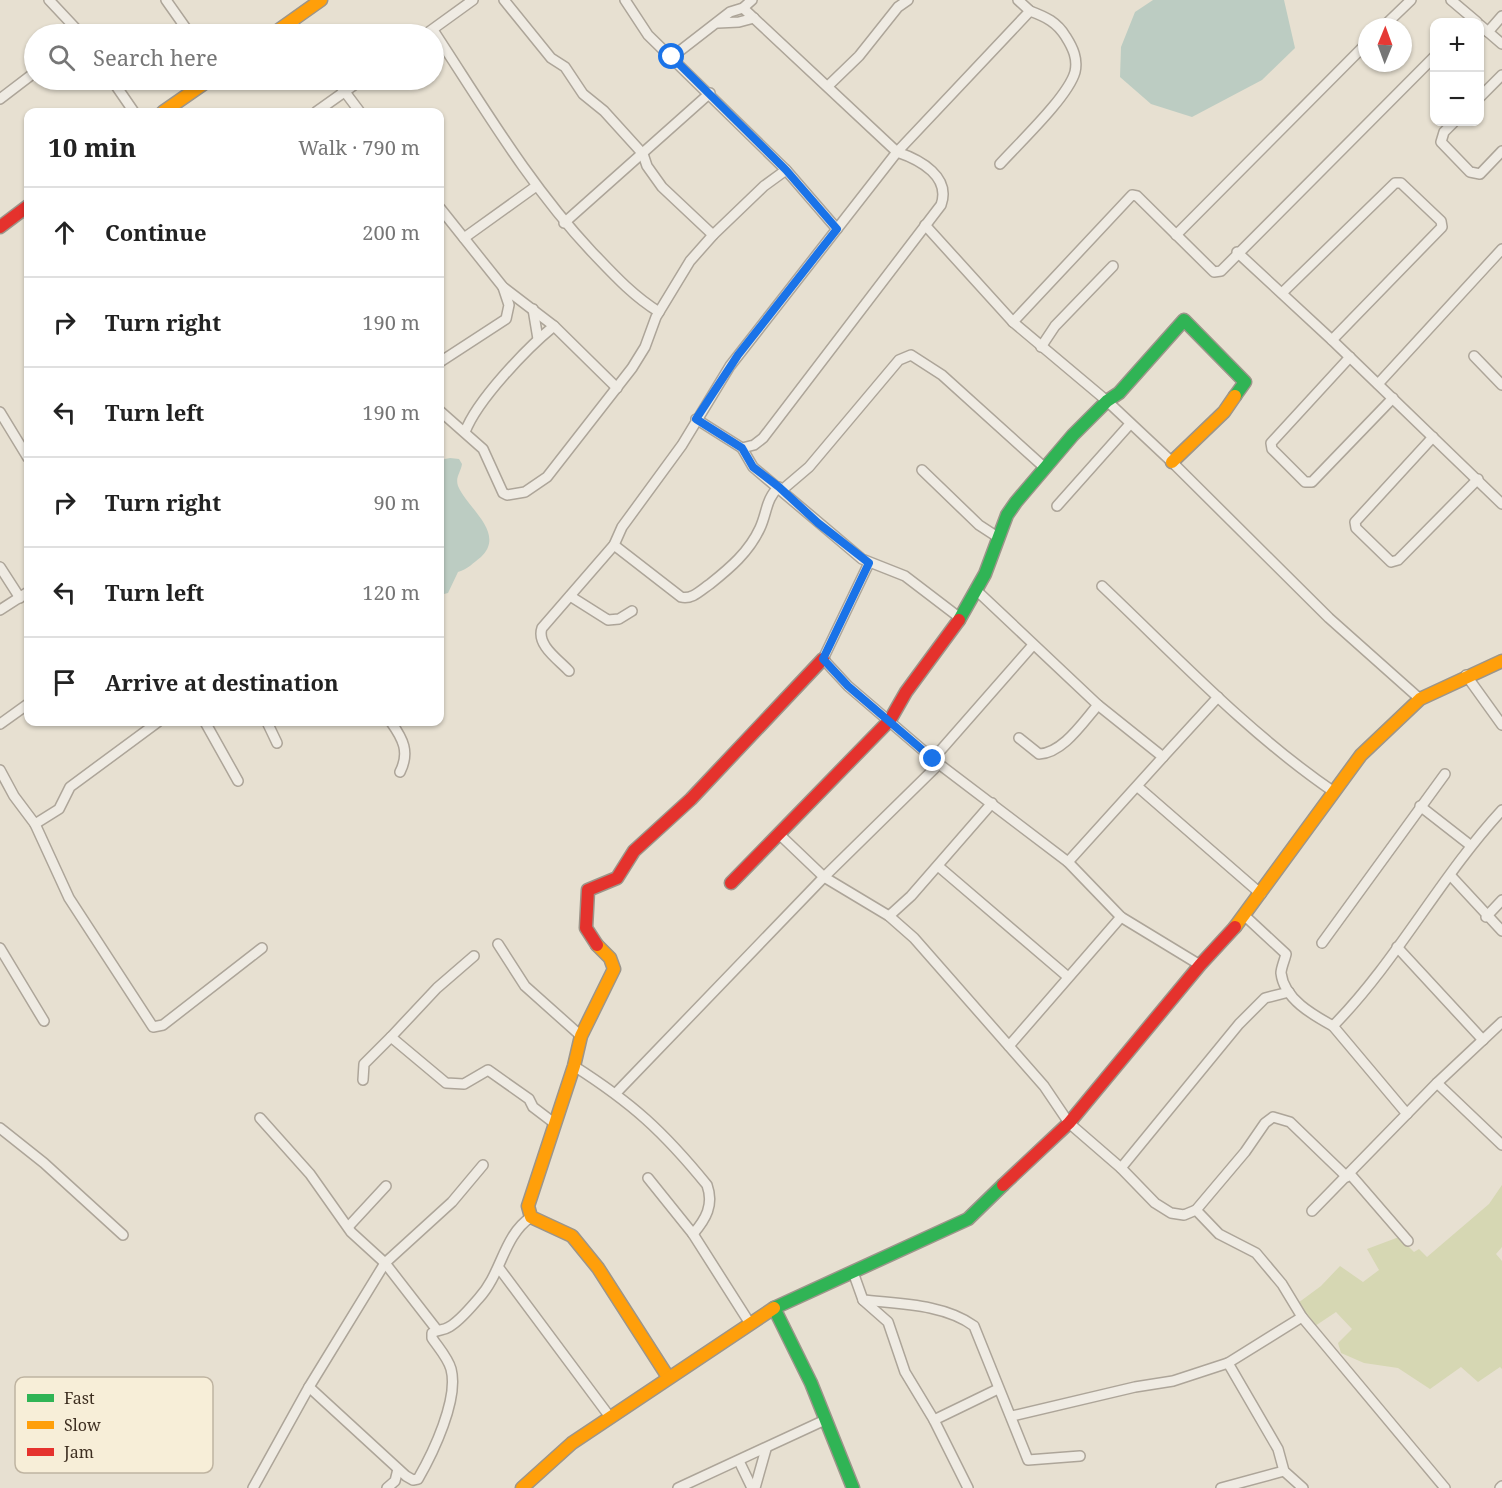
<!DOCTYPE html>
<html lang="en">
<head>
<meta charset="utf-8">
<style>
  :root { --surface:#fff; --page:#f2f2f2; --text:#222; --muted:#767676; --line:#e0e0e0 }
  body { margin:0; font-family:"Noto Serif",serif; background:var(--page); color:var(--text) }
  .controls { position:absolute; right:18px; top:18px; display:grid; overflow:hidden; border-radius:12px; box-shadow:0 2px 4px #0004 }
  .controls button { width:54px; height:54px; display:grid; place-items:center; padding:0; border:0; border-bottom:2px solid var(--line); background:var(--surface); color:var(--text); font:30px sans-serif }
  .compass { position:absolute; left:1358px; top:18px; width:54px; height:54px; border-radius:50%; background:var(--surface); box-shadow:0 2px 4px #0004; rotate:1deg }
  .stop { position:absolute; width:18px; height:18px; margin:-14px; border:4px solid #1a73e8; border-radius:50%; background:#fff }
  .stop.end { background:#1a73e8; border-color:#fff; box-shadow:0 2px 6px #0008 }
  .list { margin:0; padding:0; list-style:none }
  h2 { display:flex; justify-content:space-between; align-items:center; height:78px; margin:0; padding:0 24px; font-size:26px }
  h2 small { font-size:20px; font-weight:400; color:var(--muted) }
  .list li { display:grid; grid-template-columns:39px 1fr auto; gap:18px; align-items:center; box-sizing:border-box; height:90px; padding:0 24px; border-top:2px solid var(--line) }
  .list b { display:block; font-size:22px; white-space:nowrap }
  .list em { font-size:20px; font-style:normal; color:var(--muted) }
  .icon { flex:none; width:33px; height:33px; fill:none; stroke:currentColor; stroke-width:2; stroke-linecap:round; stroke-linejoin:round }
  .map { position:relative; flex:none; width:1502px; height:1488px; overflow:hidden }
  .search { position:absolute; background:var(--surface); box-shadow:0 2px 4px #0004; left:24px; top:24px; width:420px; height:66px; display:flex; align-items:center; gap:15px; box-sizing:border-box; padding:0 21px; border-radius:33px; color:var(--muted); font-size:22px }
  .panel { position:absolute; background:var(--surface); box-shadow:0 2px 4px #0004; left:24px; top:108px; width:420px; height:618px; border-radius:12px }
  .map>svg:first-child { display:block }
</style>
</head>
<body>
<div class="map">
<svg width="1502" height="1488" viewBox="0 0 1502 1488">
  <rect width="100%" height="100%" fill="#e7e0d1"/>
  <path fill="#d6d7b3" d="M1502 1185V1247L1496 1254 1502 1261V1369L1500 1367 1478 1382 1461 1367 1430 1389 1398 1368 1364 1363 1341 1353 1338 1343 1352 1329 1336 1312 1315 1326 1298 1303 1321 1286 1340 1266 1363 1282 1379 1270 1367 1249 1399 1237 1414 1252 1419 1249 1427 1257 1489 1204Z"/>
  <g fill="#bcccc2">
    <path d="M1153 0H1284L1295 48 1262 80 1192 117 1151 104 1120 77 1121 47 1135 12Z"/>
    <path d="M450 458 459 459 462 464C461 472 455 477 458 486 468 509 506 533 481 557 473 563 468 569 458 572L448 593 440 595V460Z"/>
  </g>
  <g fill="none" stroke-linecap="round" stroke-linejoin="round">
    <defs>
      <g id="street">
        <path d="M49 0 81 34"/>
        <path d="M166 0 190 34"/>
        <path d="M504 0 551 58 565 67 583 94 604 111 643 154 647 166 662 187 713 235"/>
        <path d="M625 0 648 35 786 170 837 229"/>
        <path d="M1451 0 1477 22"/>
        <path d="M291 21 300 34"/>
        <path d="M718 23 739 22 754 18"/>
        <path d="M1480 25 1502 44"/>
        <path d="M1383 27 1411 0"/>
        <path d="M433 30C483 106 529 185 592 252 613 274 633 296 659 312"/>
        <path d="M1488 32 1502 16"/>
        <path d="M426 34 473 0"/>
        <path d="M672 57 730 12 743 8 752 0"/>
        <path d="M112 80 134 112"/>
        <path d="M336 80 360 112"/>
        <path d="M828 86 859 56 898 7 908 0"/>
        <path d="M1480 97 1502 75"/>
        <path d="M0 99 34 73"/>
        <path d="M316 112 361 80"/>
        <path d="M1454 122 1444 132 1441 142 1470 172 1480 174 1502 151"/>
        <path d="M1000 164C1019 143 1068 97 1075 72 1078 59 1073 48 1066 37 1057 22 1046 17 1030 11"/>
        <path d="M440 208 503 287 554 326 617 388"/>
        <path d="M564 223 710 93"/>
        <path d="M925 225 1013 322 1107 401 1172 462 1329 618 1420 699"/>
        <path d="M1176 235 1367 43"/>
        <path d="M464 238 535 187"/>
        <path d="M1237 252 1332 340 1502 504"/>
        <path d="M1282 293 1395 183H1401L1441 221 1442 227 1332 340"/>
        <path d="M533 309 538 339"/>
        <path d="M1013 322 1132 195 1137 196 1214 272 1221 271 1434 57"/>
        <path d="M1041 347 1055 326 1113 266"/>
        <path d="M1474 356 1502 385"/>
        <path d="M1350 357 1271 443 1272 449 1305 482H1312L1393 398"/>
        <path d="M440 362 506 319 509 305 503 287"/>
        <path d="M1378 384 1502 249"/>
        <path d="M440 411 483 449 503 493 507 495 525 492 547 477 632 368 645 347 656 317 690 261 713 235 764 186 786 170"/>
        <path d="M0 412 28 458"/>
        <path d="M696 419 742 448 753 467 862 559 905 576 960 618"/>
        <path d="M465 432C477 400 527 348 554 326"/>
        <path d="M1433 437 1355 522 1356 528 1391 562 1398 560 1478 479"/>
        <path d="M742 448 754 445 763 438 941 205C951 177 921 160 897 152L1030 11 1018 0"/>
        <path d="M922 470 979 525 999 538"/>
        <path d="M782 490 809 467 899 360 911 355 942 375 1045 468"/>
        <path d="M1057 506 1130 424"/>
        <path d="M614 545 681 597C692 600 701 590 710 584 730 568 749 552 760 528 767 513 766 498 779 487"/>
        <path d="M869 563 823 659 848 686 939 764 1068 862 1121 917 1200 965"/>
        <path d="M0 567 20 598"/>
        <path d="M1102 586C1177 657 1249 734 1334 792"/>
        <path d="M975 589 1098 705 1163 757 1068 862"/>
        <path d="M570 596 608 620 619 619 632 611"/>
        <path d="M0 610 28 592"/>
        <path d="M569 671C559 660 536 645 542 628L614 545 622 527 682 445 730 366 897 152 743 8"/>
        <path d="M1466 675 1502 725"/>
        <path d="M205 722 238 781"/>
        <path d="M267 722 277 743"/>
        <path d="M391 722C403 739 410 752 400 772"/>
        <path d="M0 724 28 704"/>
        <path d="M1019 738 1039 754C1063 753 1083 722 1098 705"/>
        <path d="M1163 757 1218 697"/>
        <path d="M933 759 1033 645"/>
        <path d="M0 770 14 796 35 824 69 898 153 1027 163 1025 262 948"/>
        <path d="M1138 787 1261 894"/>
        <path d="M1420 806 1470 845"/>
        <path d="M35 824 59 809 70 787 158 722"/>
        <path d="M779 834 824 877 889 916 914 938 1044 1086 1069 1123 1121 1168 1155 1203 1171 1213 1184 1215 1196 1210 1219 1234 1256 1253 1282 1284 1302 1317"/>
        <path d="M938 866 1068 977"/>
        <path d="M1451 876 1502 931"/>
        <path d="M889 916 911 896 992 803"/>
        <path d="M1245 916 1286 954C1285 959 1281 968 1281 973 1284 999 1313 1015 1333 1026"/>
        <path d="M1486 917 1502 900"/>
        <path d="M1322 943 1445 774"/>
        <path d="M498 944 525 986 581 1036"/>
        <path d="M1397 947 1483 1040"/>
        <path d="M0 948 44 1021"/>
        <path d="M391 1037 437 988 474 956"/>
        <path d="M1009 1046 1121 917"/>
        <path d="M574 1066C632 1103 663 1131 707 1185 714 1205 706 1219 693 1234"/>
        <path d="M363 1080 364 1064 391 1037 446 1083 464 1084 488 1070 529 1099 533 1107 554 1123"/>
        <path d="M1437 1083 1502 1145"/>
        <path d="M616 1093 824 877 939 764"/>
        <path d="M1407 1114 1333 1026C1397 961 1440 877 1502 810"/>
        <path d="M260 1118 310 1174 351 1232 385 1263 437 1330"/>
        <path d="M0 1128 44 1163 123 1235"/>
        <path d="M1121 1168 1239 1024 1265 998 1289 992"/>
        <path d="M1350 1174 1408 1241"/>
        <path d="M648 1178 693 1234 749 1322"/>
        <path d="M1196 1210 1245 1152 1265 1123 1273 1117 1290 1122 1347 1177"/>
        <path d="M1312 1211 1437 1083 1502 1022"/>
        <path d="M349 1226 386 1186"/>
        <path d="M499 1268 610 1417"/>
        <path d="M853 1272 863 1300 888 1322 905 1372 934 1420 968 1488"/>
        <path d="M863 1300C899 1304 944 1304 974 1326L1028 1460 1080 1456"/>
        <path d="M1228 1363 1278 1449 1284 1471 1303 1488"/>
        <path d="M309 1387 406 1476 413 1480 418 1479C433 1453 459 1399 451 1369 448 1358 438 1347 432 1338V1333C438 1329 443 1331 449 1327 460 1321 471 1307 479 1298 502 1273 503 1236 531 1217"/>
        <path d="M1012 1416 1135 1387 1173 1381 1228 1363 1302 1317 1445 1488"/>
        <path d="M934 1420 998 1389"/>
        <path d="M739 1461 752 1488"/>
        <path d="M253 1488 309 1387 385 1263 452 1202 483 1165"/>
        <path d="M387 1488 395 1481 398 1469"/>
        <path d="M678 1488 825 1420"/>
        <path d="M755 1488 766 1449"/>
        <path d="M1221 1488 1284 1471"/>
        <path d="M1500 1488 1502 1486"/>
      </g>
      <g id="fast">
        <path d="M959 620 985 574 1007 515 1016 502 1073 435 1107 401 1119 393 1184 320 1245 382 1235 396"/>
        <path d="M853 1488 811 1383 774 1308 968 1219 1003 1185"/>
      </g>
      <g id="slow">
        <path d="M273 34 321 0"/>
        <path d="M163 112 209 80"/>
        <path d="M1172 462 1224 412 1235 396"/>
        <path d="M1235 927 1361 755 1420 699 1502 661"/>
        <path d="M597 945 610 958 614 969 581 1036 574 1066 528 1206 531 1217 572 1236 598 1268 668 1377"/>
        <path d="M522 1488 572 1443 774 1308"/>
      </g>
      <g id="jam">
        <path d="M0 227 28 206"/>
        <path d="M731 883 890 720 906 692 959 620"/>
        <path d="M597 945 586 928 588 890 617 878 634 851 691 799 823 659"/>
        <path d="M1003 1185 1069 1123 1200 965 1235 927"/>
      </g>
    </defs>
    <use href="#street" stroke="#ada599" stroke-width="12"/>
    <use href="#fast" stroke="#9c958a" stroke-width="15"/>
    <use href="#slow" stroke="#9c958a" stroke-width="15"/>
    <use href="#jam" stroke="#9c958a" stroke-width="15"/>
    <use href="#street" stroke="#efebe3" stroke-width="9"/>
    <use href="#fast" stroke="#30b455" stroke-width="12"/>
    <use href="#slow" stroke="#ff9f0a" stroke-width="12"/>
    <use href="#jam" stroke="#e5322d" stroke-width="12"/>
  </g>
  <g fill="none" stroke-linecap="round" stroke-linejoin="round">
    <path stroke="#1a73e8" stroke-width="8" d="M672 57 786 170 837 229 738 355 696 419 742 448 753 467 779 487 818 523 869 563 823 659 848 686 933 759"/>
  </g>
  <rect x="15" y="1377" width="198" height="96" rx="9" fill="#f7eed8" stroke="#bfb4a1" stroke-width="1.5"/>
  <rect x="27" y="1394" width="27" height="8" fill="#30b455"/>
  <rect x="27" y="1421" width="27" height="8" fill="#ff9f0a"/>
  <rect x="27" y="1448" width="27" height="8" fill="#e5322d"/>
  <g font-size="16" fill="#3d2e20">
    <text x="64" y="1404">Fast</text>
    <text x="64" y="1431">Slow</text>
    <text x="64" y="1458">Jam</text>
  </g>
</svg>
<div class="controls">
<button>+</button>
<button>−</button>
</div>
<svg class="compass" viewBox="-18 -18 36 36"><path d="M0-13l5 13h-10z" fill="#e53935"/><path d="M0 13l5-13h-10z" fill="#767676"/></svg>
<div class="stop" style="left:672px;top:57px"></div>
<div class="stop end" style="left:933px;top:759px"></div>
<div class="search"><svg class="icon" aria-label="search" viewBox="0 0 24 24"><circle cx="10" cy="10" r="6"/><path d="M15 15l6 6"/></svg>Search here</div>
<section class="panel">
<h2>10 min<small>Walk · 790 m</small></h2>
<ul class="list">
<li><svg class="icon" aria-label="ahead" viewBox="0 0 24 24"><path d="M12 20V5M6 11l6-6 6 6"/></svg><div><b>Continue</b></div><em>200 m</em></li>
<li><svg class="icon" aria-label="right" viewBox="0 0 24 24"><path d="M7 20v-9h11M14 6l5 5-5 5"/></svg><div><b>Turn right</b></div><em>190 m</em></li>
<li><svg class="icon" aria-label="left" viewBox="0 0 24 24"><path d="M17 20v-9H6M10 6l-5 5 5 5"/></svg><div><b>Turn left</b></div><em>190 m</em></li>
<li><svg class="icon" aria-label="right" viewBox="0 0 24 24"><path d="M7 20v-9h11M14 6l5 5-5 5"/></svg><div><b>Turn right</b></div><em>90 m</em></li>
<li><svg class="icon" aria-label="left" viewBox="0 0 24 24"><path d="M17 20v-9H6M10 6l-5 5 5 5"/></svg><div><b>Turn left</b></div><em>120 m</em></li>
<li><svg class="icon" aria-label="arrive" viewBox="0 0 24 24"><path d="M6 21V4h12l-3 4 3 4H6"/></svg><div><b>Arrive at destination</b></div></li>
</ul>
</section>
</div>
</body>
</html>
